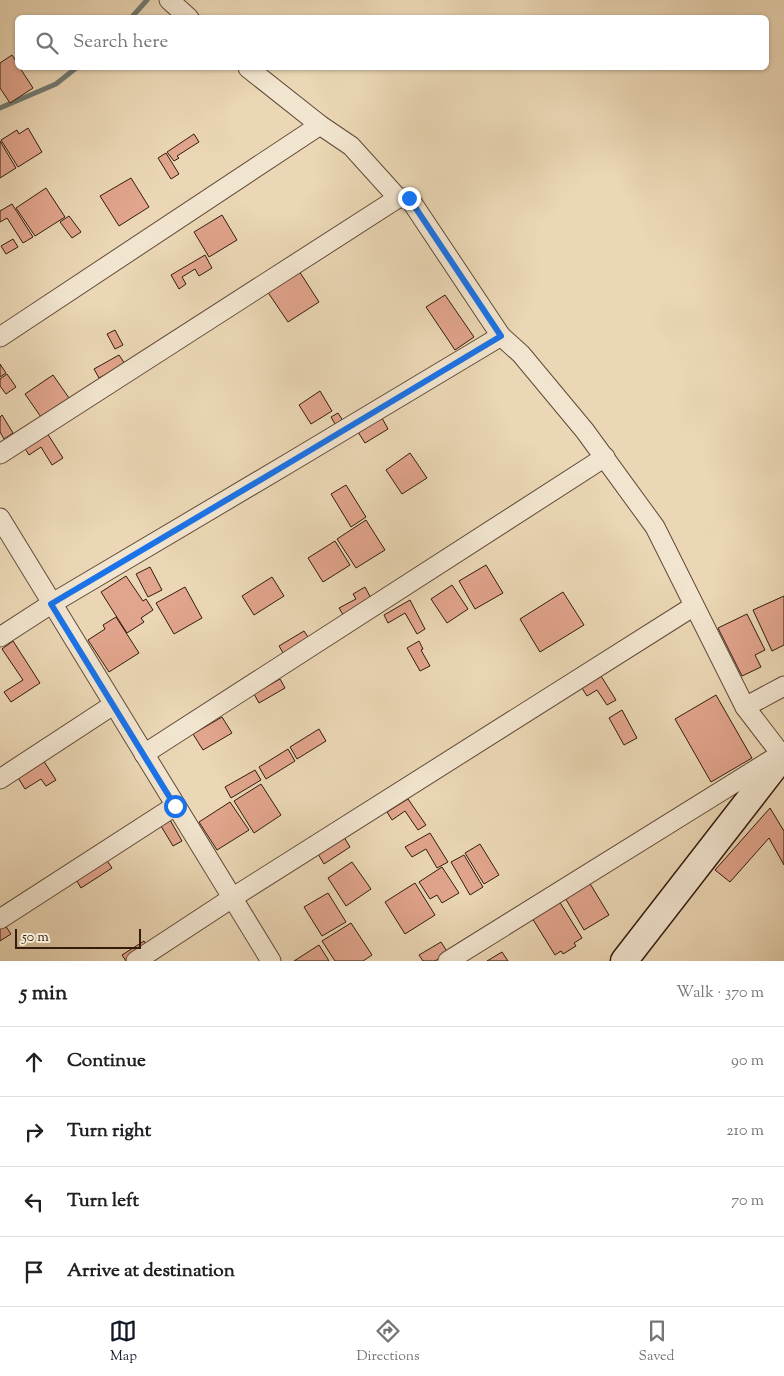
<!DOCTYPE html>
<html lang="en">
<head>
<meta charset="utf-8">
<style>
  :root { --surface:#fff; --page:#f6f6f6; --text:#202124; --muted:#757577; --line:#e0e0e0; --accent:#111827 }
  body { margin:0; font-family:"Sorts Mill Goudy",serif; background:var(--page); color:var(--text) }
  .scale { position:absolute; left:15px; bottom:12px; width:126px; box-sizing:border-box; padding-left:5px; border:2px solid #331c0e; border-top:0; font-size:14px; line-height:18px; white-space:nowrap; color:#331c0e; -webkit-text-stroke:4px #f2e5cf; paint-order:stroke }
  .stop { position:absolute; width:15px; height:15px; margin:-11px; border:4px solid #1a73e8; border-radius:50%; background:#fff }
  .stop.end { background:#1a73e8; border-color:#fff; box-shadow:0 1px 5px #0008 }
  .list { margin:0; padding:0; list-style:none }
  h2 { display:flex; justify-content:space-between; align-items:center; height:65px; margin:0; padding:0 20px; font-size:21px }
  h2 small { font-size:16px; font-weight:400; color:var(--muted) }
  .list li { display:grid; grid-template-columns:32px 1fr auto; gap:15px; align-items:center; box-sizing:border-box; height:70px; padding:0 20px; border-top:1px solid var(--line) }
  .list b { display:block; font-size:19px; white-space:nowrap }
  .list em { font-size:16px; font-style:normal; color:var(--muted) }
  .icon { flex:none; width:28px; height:28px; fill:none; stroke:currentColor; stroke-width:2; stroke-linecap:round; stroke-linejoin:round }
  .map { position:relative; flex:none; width:784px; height:961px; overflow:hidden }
  .search { position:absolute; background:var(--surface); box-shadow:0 1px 4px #0004; left:15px; right:15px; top:15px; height:55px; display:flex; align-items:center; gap:12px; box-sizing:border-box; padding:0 18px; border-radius:8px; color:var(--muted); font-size:19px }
  .sheet { height:345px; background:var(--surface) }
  nav { display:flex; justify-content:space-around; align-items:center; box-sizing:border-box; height:70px; border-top:1px solid var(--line); background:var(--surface); font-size:14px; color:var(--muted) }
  nav a { display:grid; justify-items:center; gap:2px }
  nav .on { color:var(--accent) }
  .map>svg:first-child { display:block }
</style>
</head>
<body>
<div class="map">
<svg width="784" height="961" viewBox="0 0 784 961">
  <rect width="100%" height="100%" fill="#ebd7b5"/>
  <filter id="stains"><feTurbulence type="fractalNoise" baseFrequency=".004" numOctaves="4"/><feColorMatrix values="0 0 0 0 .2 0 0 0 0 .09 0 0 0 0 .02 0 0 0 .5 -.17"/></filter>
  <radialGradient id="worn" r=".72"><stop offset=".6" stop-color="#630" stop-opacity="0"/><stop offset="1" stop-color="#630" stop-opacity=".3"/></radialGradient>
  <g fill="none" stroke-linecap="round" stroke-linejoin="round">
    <g stroke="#717a73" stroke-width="5">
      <path d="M131 18 147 0"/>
      <path d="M0 108 56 84 76 68"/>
    </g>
  </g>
  <g fill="#e1a48c" stroke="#331c0e">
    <path d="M12 55 18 64V68H20L33 88 10 103 0 88V63Z"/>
    <path d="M28 128 42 152 18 167 1 140 17 130 19 134Z"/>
    <path d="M194 134 199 142 177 156 179 158 174 161 167 152Z"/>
    <path d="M0 141 16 168 0 178Z"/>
    <path d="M166 153 179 174 171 179 158 158Z"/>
    <path d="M131 178 149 207 119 226 100 196Z"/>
    <path d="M46 188 65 217 35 236 16 208Z"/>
    <path d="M12 204 33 237 23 243 7 218 0 222V211Z"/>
    <path d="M222 215 237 240 209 257 194 232Z"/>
    <path d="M69 216 81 232 72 238 60 222Z"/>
    <path d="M13 239 18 247 6 254 1 246Z"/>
    <path d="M205 255 212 268 199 276 195 269 182 277 186 284 179 289 171 275Z"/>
    <path d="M299 271 319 302 288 322 267 291Z"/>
    <path d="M445 295 474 337 455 350 426 307Z"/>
    <path d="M115 330 123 345 115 349 107 334Z"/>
    <path d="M119 355 125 364 99 378 94 369Z"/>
    <path d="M0 364 6 373 0 377Z"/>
    <path d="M7 374 16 387 6 394 0 386V379Z"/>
    <path d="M53 375 69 398 41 417 25 394Z"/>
    <path d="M320 391 332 411 311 424 299 405Z"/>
    <path d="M338 413 345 424 338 429 331 417Z"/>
    <path d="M2 415 13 433 4 439 0 432V417Z"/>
    <path d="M382 418 388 429 365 443 358 432Z"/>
    <path d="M47 433 63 458 52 465 41 447 29 455 24 447Z"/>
    <path d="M410 453 427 478 402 494 386 470Z"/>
    <path d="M346 485 366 517 351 527 331 494Z"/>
    <path d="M366 520 385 550 356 568 337 539Z"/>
    <path d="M335 541 350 565 323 582 308 558Z"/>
    <path d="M486 565 503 593 475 609 459 581Z"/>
    <path d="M150 567 162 590 148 597 136 574Z"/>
    <path d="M126 576 143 601 146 599 153 610 141 618 144 622 127 633 101 592Z"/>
    <path d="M272 577 284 596 254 615 242 596Z"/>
    <path d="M452 585 468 609 447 623 431 599Z"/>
    <path d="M185 587 202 618 174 634 156 603Z"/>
    <path d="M365 587 373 602 345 618 339 608 356 599 353 594Z"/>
    <path d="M563 592 584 625 540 652 520 619Z"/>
    <path d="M784 596V645L772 651 753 610Z"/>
    <path d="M410 600 425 629 417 634 405 613 388 623 384 615Z"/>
    <path d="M747 614 765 650 755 655 761 667 742 676 718 628Z"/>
    <path d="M116 617 139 653 109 672 88 640 105 629 103 625Z"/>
    <path d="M304 631 310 640 285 656 279 646Z"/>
    <path d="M13 641 40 683 11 702 4 692 23 680 2 649Z"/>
    <path d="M419 641 423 649 421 650 430 666 420 671 407 648Z"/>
    <path d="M601 676 616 700 607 705 597 690 587 696 582 688Z"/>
    <path d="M280 679 285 688 259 703 254 694Z"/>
    <path d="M716 695 752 758 711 782 675 719Z"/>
    <path d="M622 710 637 738 624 745 609 718Z"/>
    <path d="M222 717 232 733 203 750 193 734Z"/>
    <path d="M319 729 326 741 297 759 290 747Z"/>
    <path d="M288 749 295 761 266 779 259 767Z"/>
    <path d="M43 760 56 780 46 786 41 779 25 789 17 776Z"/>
    <path d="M255 770 261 780 231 798 225 787Z"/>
    <path d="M261 784 281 815 254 833 234 801Z"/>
    <path d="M408 799 426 825 418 830 405 811 392 820 387 812Z"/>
    <path d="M230 802 249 830 217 850 199 822Z"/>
    <path d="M770 808 784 831V865L769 838 730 882 715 870Z"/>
    <path d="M170 820 182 841 173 846 161 826Z"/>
    <path d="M430 833 448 862 437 868 426 849 412 857 405 847Z"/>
    <path d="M344 837 350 847 324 864 318 854Z"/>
    <path d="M480 844 499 875 484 884 465 853Z"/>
    <path d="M464 855 483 887 470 895 451 862Z"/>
    <path d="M106 859 112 868 81 888 75 878Z"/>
    <path d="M352 862 371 889 346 906 328 878Z"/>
    <path d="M442 867 459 893 442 903 437 895 430 899 419 882Z"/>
    <path d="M589 882 609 915 584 930 564 896Z"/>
    <path d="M415 883 435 915 405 934 385 902Z"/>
    <path d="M328 893 346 922 322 936 304 907Z"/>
    <path d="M559 901 582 938 574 943 576 946 563 954 561 951 555 955 532 918Z"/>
    <path d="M351 923 372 955 363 961H335L322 941Z"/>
    <path d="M5 925 11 934 0 941V928Z"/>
    <path d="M144 941 150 950 133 961H126L122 955Z"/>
    <path d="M441 942 448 953 435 961H423L419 955Z"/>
    <path d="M319 945 329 961H294Z"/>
    <path d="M502 952 508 961H487Z"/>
  </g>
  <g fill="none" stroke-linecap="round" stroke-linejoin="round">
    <defs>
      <g id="street">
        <path d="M169 0 189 18"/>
        <path d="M248 68 320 125 351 146 398 198H409L501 336 521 354 585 431 655 527 745 707 784 758"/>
        <path d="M0 337 320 125"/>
        <path d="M0 454 398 198"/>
        <path d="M0 518 271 961"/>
        <path d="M0 637 51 604 294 460 501 336"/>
        <path d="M745 707 784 686"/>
        <path d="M144 754 605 457"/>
        <path d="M0 779 113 705"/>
        <path d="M0 919 175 806"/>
        <path d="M136 961 232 898 694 606"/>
        <path d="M448 961 776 757"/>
      </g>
      <path id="secondary" d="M624 961 783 756"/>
    </defs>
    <use href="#street" stroke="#614b38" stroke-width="21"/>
    <use href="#secondary" stroke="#331c0e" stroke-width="29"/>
    <use href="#street" stroke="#f2e5cf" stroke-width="19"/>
    <use href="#secondary" stroke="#f2e5cf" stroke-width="26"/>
  </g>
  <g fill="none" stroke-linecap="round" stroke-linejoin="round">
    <path stroke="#1a73e8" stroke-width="6" d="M175 806 51 604 294 460 501 336 409 198"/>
  </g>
  <rect width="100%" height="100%" filter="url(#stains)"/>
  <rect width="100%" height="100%" fill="url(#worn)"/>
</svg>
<div class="scale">50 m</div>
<div class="stop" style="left:175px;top:806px"></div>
<div class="stop end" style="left:409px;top:198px"></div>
<div class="search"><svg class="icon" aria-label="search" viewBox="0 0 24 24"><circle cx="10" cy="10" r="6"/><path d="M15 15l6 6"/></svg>Search here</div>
</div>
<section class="sheet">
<h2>5 min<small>Walk · 370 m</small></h2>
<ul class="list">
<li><svg class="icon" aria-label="ahead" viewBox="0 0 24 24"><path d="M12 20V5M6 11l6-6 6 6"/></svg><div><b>Continue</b></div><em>90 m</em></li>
<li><svg class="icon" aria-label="right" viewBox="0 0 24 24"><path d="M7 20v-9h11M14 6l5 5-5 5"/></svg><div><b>Turn right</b></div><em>210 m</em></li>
<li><svg class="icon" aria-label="left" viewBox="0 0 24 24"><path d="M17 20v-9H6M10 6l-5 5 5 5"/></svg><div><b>Turn left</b></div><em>70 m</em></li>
<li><svg class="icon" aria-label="arrive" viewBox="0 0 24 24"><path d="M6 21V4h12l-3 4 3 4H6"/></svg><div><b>Arrive at destination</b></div></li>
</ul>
</section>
<nav>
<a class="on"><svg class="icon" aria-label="map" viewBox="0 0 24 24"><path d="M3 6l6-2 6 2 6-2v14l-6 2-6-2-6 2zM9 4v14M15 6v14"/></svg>Map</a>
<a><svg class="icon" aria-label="directions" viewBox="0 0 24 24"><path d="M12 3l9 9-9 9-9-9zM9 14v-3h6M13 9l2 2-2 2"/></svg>Directions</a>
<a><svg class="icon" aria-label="saved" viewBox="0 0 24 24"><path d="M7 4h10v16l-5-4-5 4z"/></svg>Saved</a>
</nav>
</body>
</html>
